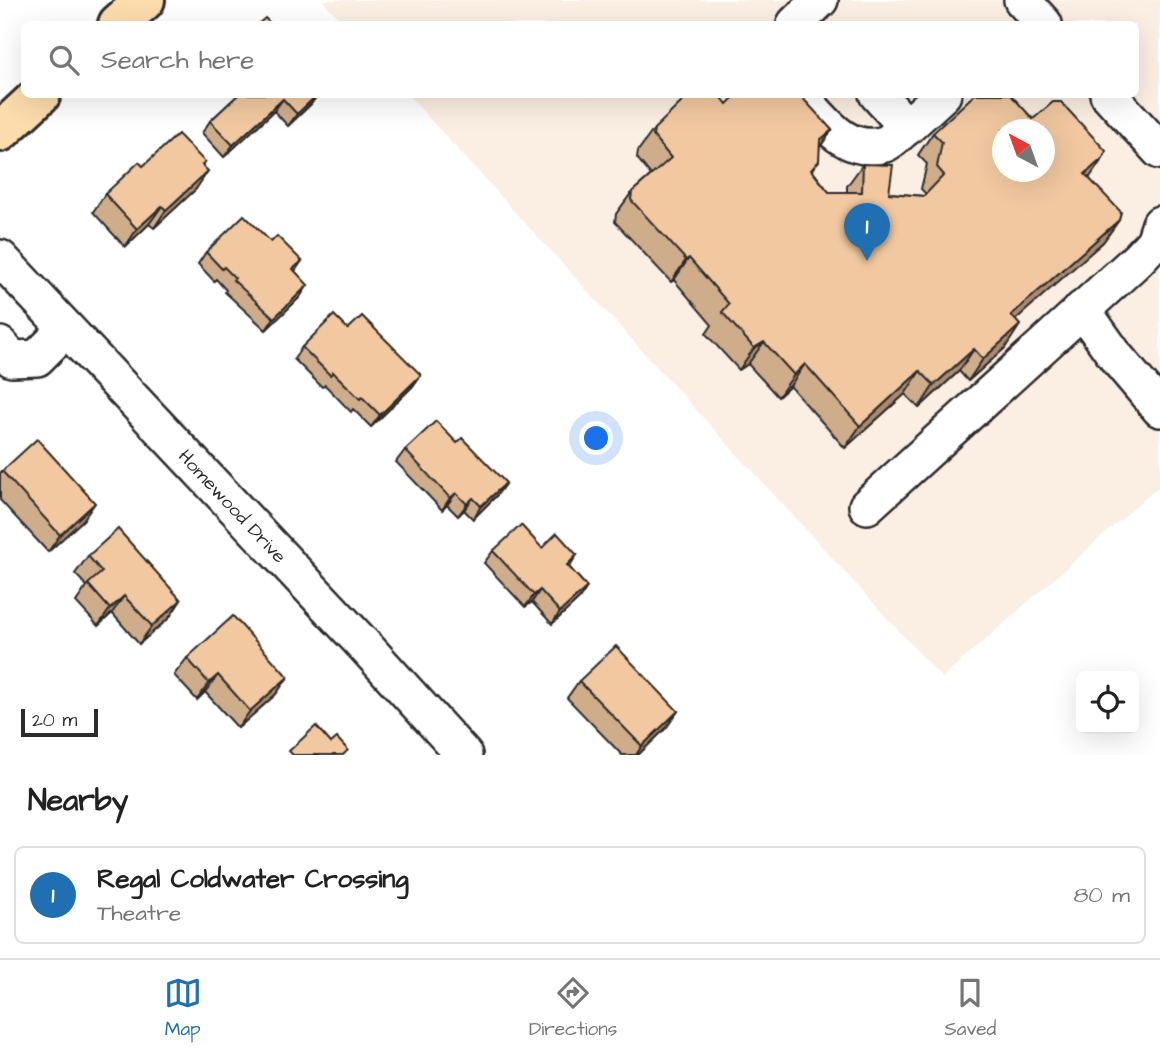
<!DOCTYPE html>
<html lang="en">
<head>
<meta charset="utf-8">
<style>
  :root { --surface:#fff; --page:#f2f2f2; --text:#222; --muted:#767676; --line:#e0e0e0; --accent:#1f6fb2 }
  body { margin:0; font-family:"Architects Daughter",sans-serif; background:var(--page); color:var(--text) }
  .controls { position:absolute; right:21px; bottom:21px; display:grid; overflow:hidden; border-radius:10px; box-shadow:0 7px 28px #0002 }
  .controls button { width:63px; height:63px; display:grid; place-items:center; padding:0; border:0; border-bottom:2px solid var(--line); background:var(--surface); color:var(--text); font:35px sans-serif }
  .compass { position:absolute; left:992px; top:119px; width:63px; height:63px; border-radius:50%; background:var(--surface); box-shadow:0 7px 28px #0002; rotate:319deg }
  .scale { position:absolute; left:21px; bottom:18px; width:77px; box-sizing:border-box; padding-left:7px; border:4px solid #2b2b2b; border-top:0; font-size:19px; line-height:24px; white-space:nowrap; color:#2b2b2b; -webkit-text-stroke:5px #fff; paint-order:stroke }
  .you { position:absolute; left:597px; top:439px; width:24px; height:24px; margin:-18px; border:5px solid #fff; border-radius:50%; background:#1a73e8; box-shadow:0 0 0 10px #1a73e833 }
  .badge { display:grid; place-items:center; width:46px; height:46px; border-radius:50%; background:var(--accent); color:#fff; font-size:23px; font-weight:700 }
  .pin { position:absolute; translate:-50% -58px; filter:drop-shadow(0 2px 4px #0008) }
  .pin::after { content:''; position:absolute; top:37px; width:24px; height:21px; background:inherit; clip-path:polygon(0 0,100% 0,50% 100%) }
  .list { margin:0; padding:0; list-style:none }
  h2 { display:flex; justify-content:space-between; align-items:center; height:91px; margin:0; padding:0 28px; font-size:30px }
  h2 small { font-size:23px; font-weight:400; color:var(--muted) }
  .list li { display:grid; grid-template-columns:46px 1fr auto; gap:21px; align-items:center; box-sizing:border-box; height:98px; margin:0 14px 14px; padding:0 14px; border:2px solid var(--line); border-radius:10px }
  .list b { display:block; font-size:26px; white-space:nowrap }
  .list p { margin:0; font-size:23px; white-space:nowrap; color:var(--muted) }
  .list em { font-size:23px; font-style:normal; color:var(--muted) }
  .icon { flex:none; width:38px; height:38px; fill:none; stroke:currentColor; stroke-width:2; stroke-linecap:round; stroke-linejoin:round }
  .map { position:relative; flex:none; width:1160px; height:755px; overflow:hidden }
  .search { position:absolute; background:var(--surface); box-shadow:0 7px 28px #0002; left:21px; right:21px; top:21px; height:77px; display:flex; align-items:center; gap:18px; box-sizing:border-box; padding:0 24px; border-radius:10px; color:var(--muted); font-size:26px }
  .sheet { height:203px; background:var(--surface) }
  nav { display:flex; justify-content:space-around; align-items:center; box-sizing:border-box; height:98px; border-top:2px solid var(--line); background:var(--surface); font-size:19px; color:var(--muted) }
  nav a { display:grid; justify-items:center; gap:4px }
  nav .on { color:var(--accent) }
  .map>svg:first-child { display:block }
</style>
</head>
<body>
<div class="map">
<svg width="1160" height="755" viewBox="0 0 1160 755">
  <rect width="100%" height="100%" fill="#fff"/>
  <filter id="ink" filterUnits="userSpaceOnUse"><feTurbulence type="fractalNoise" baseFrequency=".0143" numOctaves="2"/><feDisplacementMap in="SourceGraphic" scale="14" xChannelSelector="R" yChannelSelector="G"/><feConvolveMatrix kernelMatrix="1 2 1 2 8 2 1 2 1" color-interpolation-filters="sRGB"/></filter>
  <g filter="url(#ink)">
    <path fill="#fbeee2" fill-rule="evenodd" d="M322 0H1160V485L942 678 408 95 1136 94V24H344ZM1002 130H1044V172H1002Z"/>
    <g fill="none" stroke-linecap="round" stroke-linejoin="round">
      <defs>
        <g id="minor">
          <path d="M1022 0 1044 24"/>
          <path d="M795 24 820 0"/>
          <path d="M799 94C823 120 846 156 885 144 892 141 900 132 907 127"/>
          <path d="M877 94 907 127 943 94"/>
          <path d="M1108 94 1160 151"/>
          <path id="s1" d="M0 258 364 645 464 755"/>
          <path d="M1082 309 1116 357 1160 409"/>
          <path d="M0 345 12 359 37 358 66 329"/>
          <path d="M867 506 1137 260 1154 242 1160 224"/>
        </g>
        <g id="major">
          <path d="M118 24 145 0"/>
          <path d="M0 132 41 94"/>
        </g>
      </defs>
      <use href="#minor" stroke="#2b2b2b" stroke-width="40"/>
      <use href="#major" stroke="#2b2b2b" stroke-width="44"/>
      <use href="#minor" stroke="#fff" stroke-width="35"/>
      <use href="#major" stroke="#fcdcac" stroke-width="38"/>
    </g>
    <g fill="#cfac8a" stroke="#2b2b2b" stroke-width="2">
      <path d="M239 94H318L311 104 288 126 274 111 224 157 202 133 210 121Z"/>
      <path d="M727 104 832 130 820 147 812 170 829 192H847V186L863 164 889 193 924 196 926 194 921 189 927 164 918 155 933 133 1089 178 1119 220 1103 242 1015 319 1005 348 968 381 959 371 919 408 905 394 845 448 790 386 778 397 748 364 739 370 706 334 712 325 674 280 671 282 615 222 616 214 632 192 651 175 637 158 638 151 654 129Z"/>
      <path d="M205 162 203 165 196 189 154 228 149 224 125 247 93 212 105 194 143 166Z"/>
      <path d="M271 242 302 261 295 271 300 297 266 330 225 292 226 290 216 279 214 281 198 264 206 252Z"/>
      <path d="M348 329 421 375 412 387 371 427 353 409 351 412 325 385 322 387 294 359 302 347Z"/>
      <path d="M405 450 497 495 473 519 464 510 458 516 447 505 442 510 396 462Z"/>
      <path d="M2 471 83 520 48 552 0 500V473Z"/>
      <path d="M542 548 577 555 569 567 587 587 579 599 552 624 532 602 525 607 484 563 493 551Z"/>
      <path d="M88 556 181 600 169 618 139 644 112 613 98 626 76 602 87 586 75 574Z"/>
      <path d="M187 658 288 677 276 694 238 728 205 692 197 700 174 675Z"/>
      <path d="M579 681 678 711 666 728 638 755H622L567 698Z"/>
    </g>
    <g fill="#a98c70" stroke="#2b2b2b" stroke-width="2">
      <path d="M318 94 311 104 288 126 297 114Z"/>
      <path d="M283 99 274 111 224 157 233 145Z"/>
      <path d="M832 130 816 152 820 140Z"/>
      <path d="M1103 158 1088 180 1085 174Z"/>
      <path d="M208 171 196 189 154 228 166 210Z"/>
      <path d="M162 206 149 224 125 247 137 229Z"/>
      <path d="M1119 220 1103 242 996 337 1011 315Z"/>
      <path d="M689 258 674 280 671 282 686 260Z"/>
      <path d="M308 285 300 297 266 330 274 318Z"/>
      <path d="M1020 325 1005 348 968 381 983 359Z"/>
      <path d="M764 342 748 364 739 370 754 348Z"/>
      <path d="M974 349 959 371 919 408 934 385Z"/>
      <path d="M805 364 790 386 778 397 794 375Z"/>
      <path d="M920 371 905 394 845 448 860 426Z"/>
      <path d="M421 375 412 387 371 427 380 415Z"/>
      <path d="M506 483 497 495 473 519 481 506Z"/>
      <path d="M456 493 447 505 442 510 450 498Z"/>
      <path d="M473 498 464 510 458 516 467 504Z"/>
      <path d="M95 503 83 520 48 552 60 535Z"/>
      <path d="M587 587 579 599 552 624 560 612Z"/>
      <path d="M540 590 532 602 525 607 534 595Z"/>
      <path d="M124 596 112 613 98 626 110 609Z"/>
      <path d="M181 600 169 618 139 644 152 626Z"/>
      <path d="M218 675 205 692 197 700 209 683Z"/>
      <path d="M288 677 276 694 238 728 250 711Z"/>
      <path d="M678 711 666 728 638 755H636L642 746Z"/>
    </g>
    <g fill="#f1c8a0" stroke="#2b2b2b" stroke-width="2" fill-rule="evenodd">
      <path d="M265 18 271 24H258Z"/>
      <path d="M239 94H318L297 114 283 99 233 145 210 121Z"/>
      <path d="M690 94H719L727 104 737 94H799L832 130 820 140 819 161 811 170 829 192H862L863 164 893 165 889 193 924 196 944 175 937 167 942 142 933 133 975 94H1010L1033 119 1053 102H1061L1106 151 1103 158 1085 174 1121 212 1119 220 1011 315 1020 325 983 359 974 349 934 385 920 371 860 426 805 364 794 375 764 342 754 348 722 312 729 304 689 258 686 260 631 200 632 192 671 158 653 136 654 129ZM1003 130H1045V172H1003Z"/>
      <path d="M178 134 205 162 202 165 208 171 166 210 162 206 137 229 105 194 139 162 143 166Z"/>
      <path d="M244 215 271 242 277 236 302 261 293 269 308 285 274 318 233 280 235 278 224 267 222 269 206 252Z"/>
      <path d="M334 315 348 329 362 316 421 375 380 415 362 397 360 399 333 372 330 375 302 347Z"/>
      <path d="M436 421 457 443 462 438 506 483 481 506 473 498 467 504 456 493 450 498 405 450Z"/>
      <path d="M37 439 95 503 60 535 2 471Z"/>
      <path d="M521 525 542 548 557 533 577 555 567 565 587 587 560 612 540 590 534 595 493 551Z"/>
      <path d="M118 529 181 600 152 626 124 596 110 609 88 584 102 572 88 556Z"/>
      <path d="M233 616 288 677 250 711 218 675 209 683 187 658Z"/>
      <path d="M616 646 678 711 642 746 579 681Z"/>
      <path d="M316 726 331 743 337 738 348 750 343 755H293L289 751Z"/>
    </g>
  </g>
  <g text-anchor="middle" stroke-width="7" stroke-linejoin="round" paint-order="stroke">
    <g font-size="19" fill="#2b2b2b" stroke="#fff">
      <text dy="7" stroke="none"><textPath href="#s1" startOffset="340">Homewood Drive</textPath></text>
    </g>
  </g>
</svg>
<div class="controls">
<button><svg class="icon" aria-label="locate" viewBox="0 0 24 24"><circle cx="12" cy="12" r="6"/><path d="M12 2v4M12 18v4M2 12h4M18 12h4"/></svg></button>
</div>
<svg class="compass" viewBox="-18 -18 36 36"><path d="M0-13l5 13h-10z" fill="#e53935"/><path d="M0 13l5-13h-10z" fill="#767676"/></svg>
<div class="scale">20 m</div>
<div class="you"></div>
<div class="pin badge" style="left:867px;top:261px">1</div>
<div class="search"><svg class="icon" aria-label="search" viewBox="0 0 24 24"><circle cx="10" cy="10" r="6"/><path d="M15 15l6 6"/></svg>Search here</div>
</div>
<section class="sheet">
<h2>Nearby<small></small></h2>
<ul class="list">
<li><span class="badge">1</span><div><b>Regal Coldwater Crossing</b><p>Theatre</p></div><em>80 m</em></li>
</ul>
</section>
<nav>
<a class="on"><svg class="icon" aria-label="map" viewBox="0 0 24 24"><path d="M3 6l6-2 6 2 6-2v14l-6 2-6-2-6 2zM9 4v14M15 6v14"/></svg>Map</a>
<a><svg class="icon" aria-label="directions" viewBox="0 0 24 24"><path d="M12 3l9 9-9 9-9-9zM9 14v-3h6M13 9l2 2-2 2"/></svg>Directions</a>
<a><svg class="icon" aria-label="saved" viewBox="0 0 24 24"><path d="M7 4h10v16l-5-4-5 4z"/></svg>Saved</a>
</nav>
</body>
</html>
